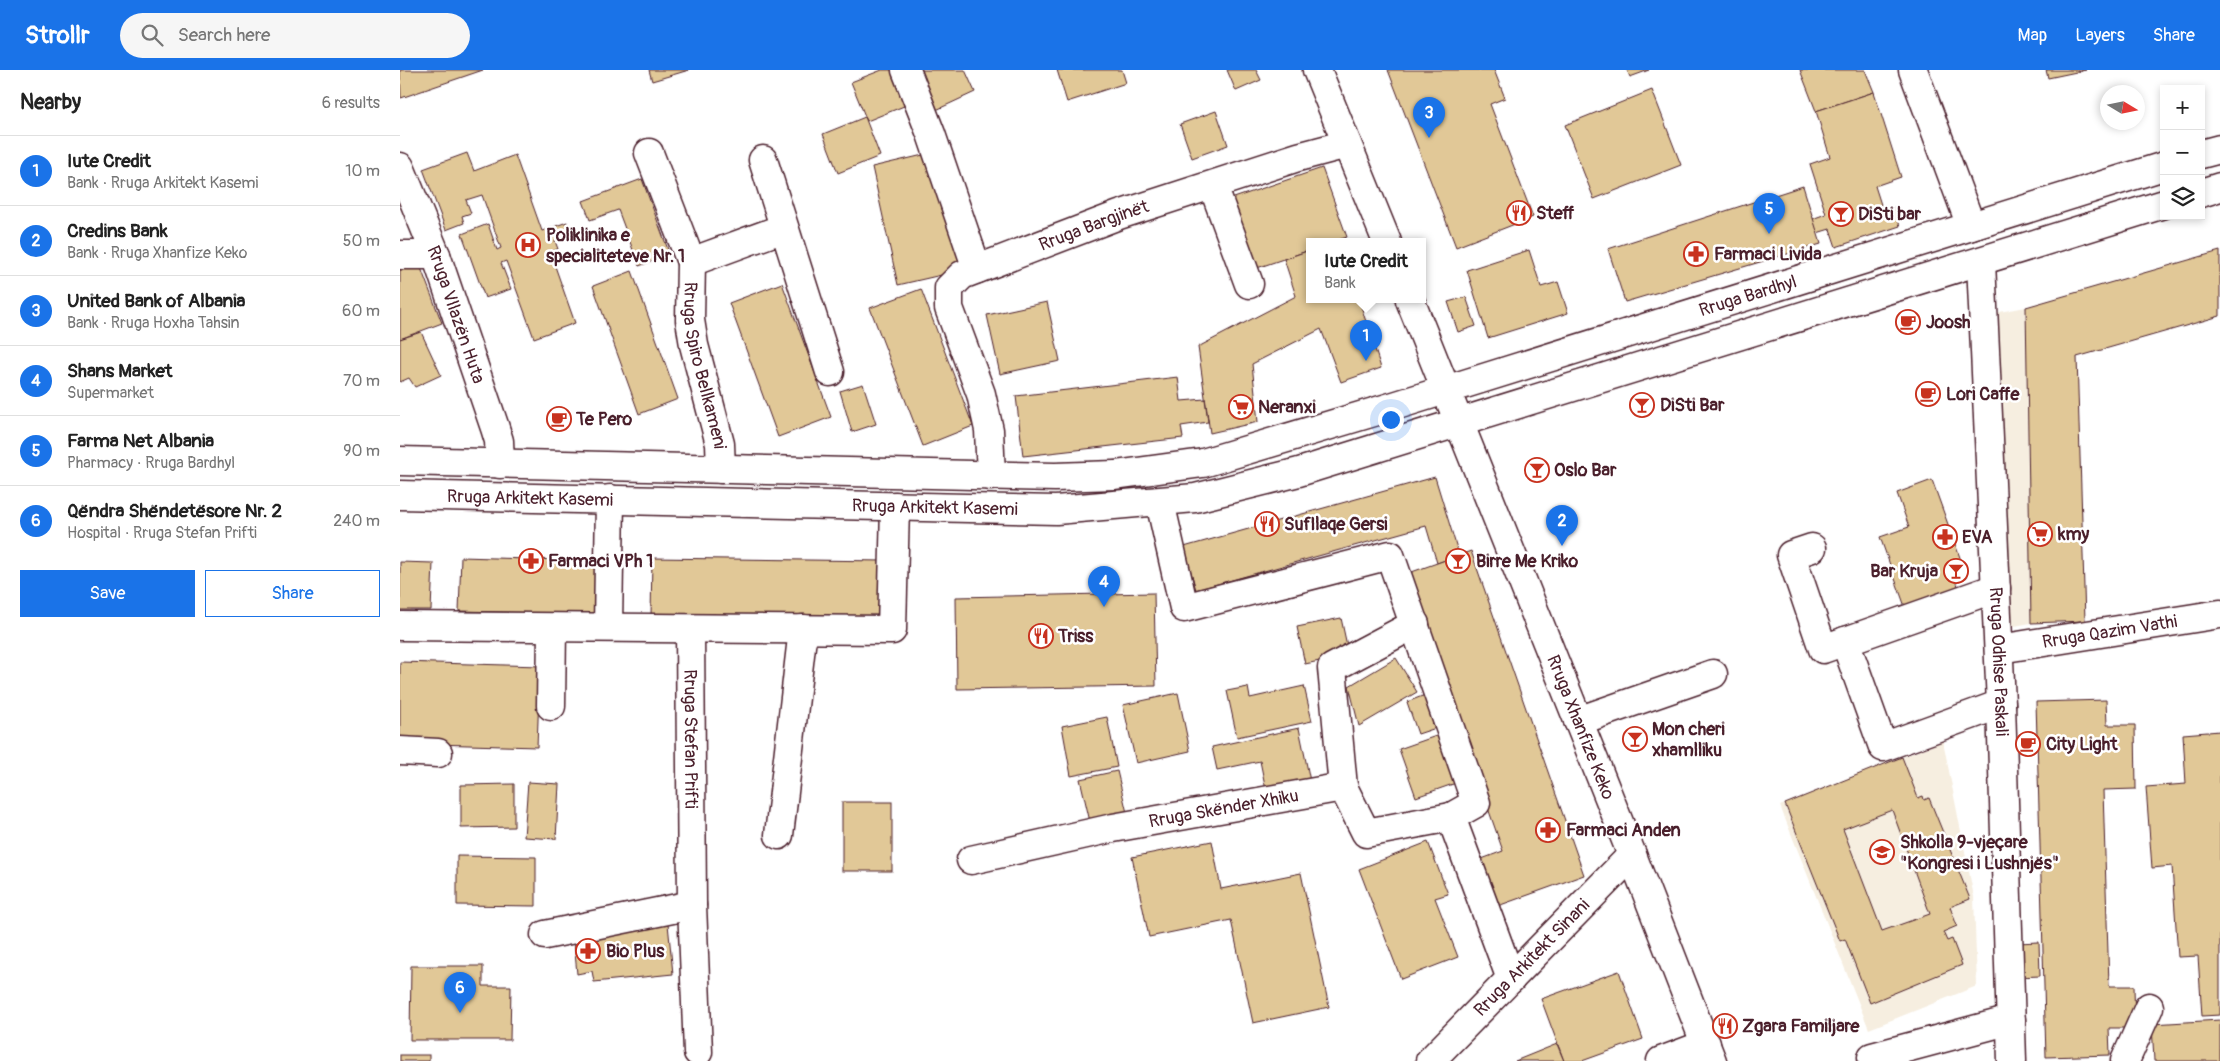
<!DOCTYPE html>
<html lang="en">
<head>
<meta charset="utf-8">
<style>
  :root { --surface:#fff; --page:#f6f6f6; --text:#222; --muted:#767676; --line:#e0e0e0; --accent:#1a73e8 }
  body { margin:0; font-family:Pangolin,sans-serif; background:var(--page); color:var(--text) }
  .controls { position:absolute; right:15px; top:15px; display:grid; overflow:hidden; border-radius:0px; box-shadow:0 2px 8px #0003 }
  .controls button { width:45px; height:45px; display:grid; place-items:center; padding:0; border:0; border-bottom:1px solid var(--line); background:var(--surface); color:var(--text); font:25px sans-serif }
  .compass { position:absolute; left:1700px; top:15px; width:45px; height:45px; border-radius:50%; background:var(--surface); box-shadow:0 2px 8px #0003; rotate:100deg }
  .you { position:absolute; left:990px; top:349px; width:18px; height:18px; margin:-12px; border:4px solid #fff; border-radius:50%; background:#1a73e8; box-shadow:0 0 0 8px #1a73e833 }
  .badge { display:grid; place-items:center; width:32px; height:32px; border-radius:50%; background:var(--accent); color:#fff; font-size:16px; font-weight:700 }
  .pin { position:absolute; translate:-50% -41px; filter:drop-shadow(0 1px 2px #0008) }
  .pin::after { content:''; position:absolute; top:26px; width:18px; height:15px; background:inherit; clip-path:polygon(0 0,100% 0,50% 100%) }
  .popup { position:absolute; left:906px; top:168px; width:120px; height:65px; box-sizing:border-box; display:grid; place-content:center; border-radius:0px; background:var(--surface); filter:drop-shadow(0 1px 4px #0005); font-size:16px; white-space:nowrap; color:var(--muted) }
  .popup b { font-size:19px; color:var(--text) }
  .popup::after { content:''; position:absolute; left:50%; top:100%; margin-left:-10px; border:10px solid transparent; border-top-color:var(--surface) }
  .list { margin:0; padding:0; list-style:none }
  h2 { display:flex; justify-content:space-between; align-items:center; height:65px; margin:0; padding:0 20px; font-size:21px }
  h2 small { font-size:16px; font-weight:400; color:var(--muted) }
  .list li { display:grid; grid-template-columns:32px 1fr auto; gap:15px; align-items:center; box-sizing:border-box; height:70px; padding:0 20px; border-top:1px solid var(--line) }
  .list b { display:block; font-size:19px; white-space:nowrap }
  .list p { margin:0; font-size:16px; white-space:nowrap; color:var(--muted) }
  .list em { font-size:16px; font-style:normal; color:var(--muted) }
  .actions { display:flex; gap:10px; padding:15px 20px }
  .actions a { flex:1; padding:11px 0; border:1px solid var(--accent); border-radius:0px; text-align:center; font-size:18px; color:var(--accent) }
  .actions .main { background:var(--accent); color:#fff }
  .icon { flex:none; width:28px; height:28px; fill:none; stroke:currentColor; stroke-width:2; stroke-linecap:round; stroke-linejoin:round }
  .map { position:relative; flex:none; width:1820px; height:991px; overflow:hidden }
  header { display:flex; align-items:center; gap:30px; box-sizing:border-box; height:70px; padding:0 25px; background:var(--accent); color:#fff }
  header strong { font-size:24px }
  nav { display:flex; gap:28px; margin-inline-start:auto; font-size:18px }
  .search { width:350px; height:45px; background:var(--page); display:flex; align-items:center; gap:12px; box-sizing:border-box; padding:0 18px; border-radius:28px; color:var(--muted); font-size:19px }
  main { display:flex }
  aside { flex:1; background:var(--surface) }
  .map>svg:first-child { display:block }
</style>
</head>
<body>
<header>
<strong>Strollr</strong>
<div class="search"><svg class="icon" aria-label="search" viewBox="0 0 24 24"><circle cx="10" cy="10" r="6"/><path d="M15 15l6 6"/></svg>Search here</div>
<nav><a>Map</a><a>Layers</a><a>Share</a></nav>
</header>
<main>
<aside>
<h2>Nearby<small>6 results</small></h2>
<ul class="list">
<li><span class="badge">1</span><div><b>Iute Credit</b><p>Bank · Rruga Arkitekt Kasemi</p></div><em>10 m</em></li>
<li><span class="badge">2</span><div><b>Credins Bank</b><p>Bank · Rruga Xhanfize Keko</p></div><em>50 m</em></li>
<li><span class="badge">3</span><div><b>United Bank of Albania</b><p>Bank · Rruga Hoxha Tahsin</p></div><em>60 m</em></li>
<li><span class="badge">4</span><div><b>Shans Market</b><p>Supermarket</p></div><em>70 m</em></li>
<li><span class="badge">5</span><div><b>Farma Net Albania</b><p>Pharmacy · Rruga Bardhyl</p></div><em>90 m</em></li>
<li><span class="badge">6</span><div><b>Qëndra Shëndetësore Nr. 2</b><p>Hospital · Rruga Stefan Prifti</p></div><em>240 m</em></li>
</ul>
<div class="actions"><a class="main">Save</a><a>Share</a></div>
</aside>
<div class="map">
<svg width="1820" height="991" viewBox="0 0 1820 991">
  <rect width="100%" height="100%" fill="#fff"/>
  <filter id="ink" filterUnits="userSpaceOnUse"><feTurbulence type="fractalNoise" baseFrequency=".02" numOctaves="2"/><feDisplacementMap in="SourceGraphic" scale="10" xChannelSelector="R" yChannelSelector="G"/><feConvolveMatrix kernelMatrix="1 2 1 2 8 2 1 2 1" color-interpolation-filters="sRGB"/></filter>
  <g filter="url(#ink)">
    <g fill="#f6eee0">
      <path d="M1626 237 1631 553 1609 557 1594 243Z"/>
      <path d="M1543 671 1574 827 1577 916 1469 959 1380 736Z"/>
    </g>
    <g fill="#e1c897" stroke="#4a1f2b" fill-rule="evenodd">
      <path d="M0 0H83L1 28Z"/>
      <path d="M249 0H289L252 11Z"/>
      <path d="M482 0H495L509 34 467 51 451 12Z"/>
      <path d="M514 0H565L575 22 534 41Z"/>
      <path d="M657 0H722L726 13 667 32Z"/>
      <path d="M827 0H856L861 10 836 21Z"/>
      <path d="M988 0H1094L1105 28 1090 34 1133 147 1056 177Z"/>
      <path d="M1227 0H1249L1230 7Z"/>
      <path d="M1400 0H1465L1474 22 1416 41Z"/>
      <path d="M1646 0H1686L1648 8Z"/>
      <path d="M1252 20 1281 95 1194 129 1165 55Z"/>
      <path d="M1474 22 1501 107 1475 116 1483 141 1494 137 1500 156 1436 177 1430 159 1417 163 1412 149 1426 144 1410 94 1430 87 1416 41Z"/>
      <path d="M816 41 828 75 792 88 780 54Z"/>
      <path d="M465 47 480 86 438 103 423 64Z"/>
      <path d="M536 82 563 200 498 215 472 97Z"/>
      <path d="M67 83 74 101 115 85 142 161 167 152 172 165 155 171 158 179 150 182 175 253 134 268 106 191 101 193 111 219 85 228 62 164 88 154 97 180 101 178 82 125 66 130 71 143 62 146 64 153 46 160 23 99Z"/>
      <path d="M922 98 947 167 932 172H910V180L851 200 828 130Z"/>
      <path d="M242 109 270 185 239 196 218 140 190 150 183 131Z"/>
      <path d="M1403 116 1421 174 1225 232 1208 179Z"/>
      <path d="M910 180V230H959L981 298 941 312 921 259 852 294 858 352 810 363 798 277 896 226 884 189Z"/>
      <path d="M1129 180 1141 217 1158 212 1168 243 1088 268 1067 200Z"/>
      <path d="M1820 181V246L1677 287 1685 551 1631 553 1626 237Z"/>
      <path d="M19 193 42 253 0 269V197Z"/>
      <path d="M232 201 278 329 239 344 193 216Z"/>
      <path d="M382 213 431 347 378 367 329 233Z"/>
      <path d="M521 219 573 356 523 376 470 238Z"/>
      <path d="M1066 227 1076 256 1058 262 1048 232Z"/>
      <path d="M647 232 660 291 600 304 587 245Z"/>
      <path d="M21 262 41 305 15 317 9 308 0 312V269Z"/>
      <path d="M778 307 781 331 805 329 808 352 781 356 783 368 623 386 616 326Z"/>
      <path d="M463 314 476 354 452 362 440 321Z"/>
      <path d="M1035 407 1059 485 1037 493 1026 456 796 520 784 477Z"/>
      <path d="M1532 410 1567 507 1556 511 1562 525 1508 545 1480 467 1509 457 1497 423Z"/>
      <path d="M1071 481 1184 805 1095 837 1079 790 1103 781 1006 504Z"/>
      <path d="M61 487 196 491 195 544 59 541Z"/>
      <path d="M252 488 484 491 482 548 251 546Z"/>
      <path d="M0 492 33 493 31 540H0Z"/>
      <path d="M754 523 756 616 557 619 556 527Z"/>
      <path d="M941 548 949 585 905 594 897 557Z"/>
      <path d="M996 588 1017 622 959 656 949 616Z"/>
      <path d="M0 592 140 596 137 677 0 673Z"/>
      <path d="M904 616 912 651 837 667 827 621 848 617 850 628Z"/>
      <path d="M778 623 790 681 736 693 723 635Z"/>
      <path d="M1025 625 1036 658 1018 664 1007 632Z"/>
      <path d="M1706 630 1707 655H1735L1736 719 1703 720 1709 916H1734L1735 958H1709L1710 985 1646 987 1636 632Z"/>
      <path d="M707 647 717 697 671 706 662 656Z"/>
      <path d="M899 658 910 711 866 720 860 691 817 700 812 677Z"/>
      <path d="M1820 661V945L1802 946 1798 886 1778 887 1772 796 1752 798 1746 717 1786 714 1783 664Z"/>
      <path d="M1039 665 1056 713 1016 727 999 679Z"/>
      <path d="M1502 687 1518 728 1523 726 1524 730 1529 728 1570 829 1550 837 1557 856 1543 862 1547 871 1552 869 1562 895 1470 933 1445 869 1440 871 1385 734ZM1492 740 1530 844 1482 861 1443 759Z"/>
      <path d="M717 701 728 747 691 756 680 709Z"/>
      <path d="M128 712 159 714 156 769 124 767Z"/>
      <path d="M114 714V757L61 758V715Z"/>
      <rect x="442" y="732" width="50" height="69"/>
      <path d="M812 771 821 819 901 803 929 937 853 953 831 850 749 867 732 787Z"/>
      <path d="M1028 772 1048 824 1035 828 1058 887 1001 909 959 799Z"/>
      <path d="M57 786 136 787V836L57 835Z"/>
      <path d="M268 854 273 904 194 912 192 901 177 904 174 872Z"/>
      <path d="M1639 872 1640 906 1618 907 1617 873Z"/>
      <path d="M11 896H83V916H111L110 970H10Z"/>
      <path d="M1219 901 1243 969 1182 991H1164L1141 929Z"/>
      <path d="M1820 950V991H1754L1752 954Z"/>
      <path d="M1157 974 1164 991H1115Z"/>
      <rect x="0" y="985" width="29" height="6"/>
    </g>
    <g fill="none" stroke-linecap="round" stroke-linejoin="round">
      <defs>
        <g id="minor">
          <path d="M506 0 531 64 577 199"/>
          <path d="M1513 0 1571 156"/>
          <path id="s1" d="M249 83 291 192 290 250 294 275 320 374 321 399"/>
          <path d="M363 90 430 302"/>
          <path id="s2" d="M0 97 36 185 95 358 99 371 100 394"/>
          <path d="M813 116 849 214"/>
          <path d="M0 185H36"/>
          <path d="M291 192 384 158"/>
          <path id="s3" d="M1581 192 1601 634 1612 991"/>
          <path id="s4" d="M591 406 589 360 581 324 549 238V218L562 205 719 145 898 87 947 74"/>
          <path d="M760 432 784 538 990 485 1076 733 1051 747 1111 909"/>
          <path d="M1412 478 1391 485 1423 579 1596 518"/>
          <path d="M0 556 492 560 495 436"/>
          <path d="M208 557 210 429"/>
          <path id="s5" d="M290 559 292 835 298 982"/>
          <path d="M1445 571 1483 677 1601 634"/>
          <path id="s6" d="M1599 579 1820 544"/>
          <path d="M151 636 152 558"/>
          <path d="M1178 651 1313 604"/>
          <path d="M0 681 38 683"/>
          <path d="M943 717 932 598 1015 554"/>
          <path d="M379 765 403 559"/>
          <path id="s7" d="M571 790 713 758 943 717 966 763 1051 747"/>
          <path d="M145 865 292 835"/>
          <path d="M1472 987 1611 950"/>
          <path id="s8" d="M1030 991 1232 785"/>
          <path d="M1261 991 1306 974"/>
          <path d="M1725 991 1749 937"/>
        </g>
        <g id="major">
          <path d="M917 0 987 172"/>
          <path d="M1801 84 1820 79"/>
          <path d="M1801 123 1820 117"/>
          <path id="s9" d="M1010 230 1232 785 1312 991"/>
          <path id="s10" d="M0 391 655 407 715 405 803 393 994 336 1764 96"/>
          <path id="s11" d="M0 425 656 440 795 428 899 402 1764 134"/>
        </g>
      </defs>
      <use href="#minor" stroke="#4a1f2b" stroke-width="31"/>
      <use href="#major" stroke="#4a1f2b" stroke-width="31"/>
      <use href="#minor" stroke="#fff" stroke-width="28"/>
      <use href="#major" stroke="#fff" stroke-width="28"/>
    </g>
  </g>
  <defs>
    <symbol id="restaurant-ring" viewBox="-11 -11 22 22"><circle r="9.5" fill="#fff" stroke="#c8321e" stroke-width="1.5"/><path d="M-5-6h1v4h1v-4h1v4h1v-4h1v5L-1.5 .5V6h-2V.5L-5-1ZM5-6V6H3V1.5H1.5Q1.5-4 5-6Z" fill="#c8321e"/></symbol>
    <symbol id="bar-ring" viewBox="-11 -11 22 22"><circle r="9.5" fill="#fff" stroke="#c8321e" stroke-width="1.5"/><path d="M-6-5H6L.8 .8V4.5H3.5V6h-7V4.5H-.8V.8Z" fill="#c8321e"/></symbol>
    <symbol id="hospital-ring" viewBox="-11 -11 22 22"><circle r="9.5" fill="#fff" stroke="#c8321e" stroke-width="1.5"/><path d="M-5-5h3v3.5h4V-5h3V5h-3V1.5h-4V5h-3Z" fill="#c8321e"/></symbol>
    <symbol id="pharmacy-ring" viewBox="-11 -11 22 22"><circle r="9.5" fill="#fff" stroke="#c8321e" stroke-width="1.5"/><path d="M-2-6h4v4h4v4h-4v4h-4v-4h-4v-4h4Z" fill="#c8321e"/></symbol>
    <symbol id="cafe-ring" viewBox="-11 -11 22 22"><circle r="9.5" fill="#fff" stroke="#c8321e" stroke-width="1.5"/><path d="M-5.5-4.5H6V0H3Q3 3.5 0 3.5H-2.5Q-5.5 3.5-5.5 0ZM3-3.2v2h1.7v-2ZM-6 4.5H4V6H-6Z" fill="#c8321e"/></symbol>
    <symbol id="supermarket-ring" viewBox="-11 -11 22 22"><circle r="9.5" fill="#fff" stroke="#c8321e" stroke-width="1.5"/><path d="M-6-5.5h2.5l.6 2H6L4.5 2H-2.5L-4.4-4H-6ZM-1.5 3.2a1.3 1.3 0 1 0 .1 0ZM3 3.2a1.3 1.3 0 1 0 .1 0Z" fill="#c8321e"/></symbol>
    <symbol id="school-ring" viewBox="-11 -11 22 22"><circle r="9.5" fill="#fff" stroke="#c8321e" stroke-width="1.5"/><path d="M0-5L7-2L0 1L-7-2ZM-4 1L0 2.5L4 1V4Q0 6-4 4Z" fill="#c8321e"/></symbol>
  </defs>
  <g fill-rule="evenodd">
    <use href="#restaurant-ring" x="1105" y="129" width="28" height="28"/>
    <use href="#bar-ring" x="1427" y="130" width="28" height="28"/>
    <use href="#hospital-ring" x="114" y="161" width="28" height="28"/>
    <use href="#pharmacy-ring" x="1282" y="170" width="28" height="28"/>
    <use href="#cafe-ring" x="1494" y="238" width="28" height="28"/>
    <use href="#cafe-ring" x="1514" y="310" width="28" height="28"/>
    <use href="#bar-ring" x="1228" y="321" width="28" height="28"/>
    <use href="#supermarket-ring" x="827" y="323" width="28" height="28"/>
    <use href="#cafe-ring" x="145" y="335" width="28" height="28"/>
    <use href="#bar-ring" x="1123" y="386" width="28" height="28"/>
    <use href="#restaurant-ring" x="853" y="440" width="28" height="28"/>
    <use href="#supermarket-ring" x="1626" y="450" width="28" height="28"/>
    <use href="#pharmacy-ring" x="1531" y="453" width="28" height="28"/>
    <use href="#pharmacy-ring" x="117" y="477" width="28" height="28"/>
    <use href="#bar-ring" x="1044" y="477" width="28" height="28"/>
    <use href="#bar-ring" x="1542" y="487" width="28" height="28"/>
    <use href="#restaurant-ring" x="627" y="552" width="28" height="28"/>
    <use href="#bar-ring" x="1221" y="655" width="28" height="28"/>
    <use href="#cafe-ring" x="1614" y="660" width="28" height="28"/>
    <use href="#pharmacy-ring" x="1134" y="746" width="28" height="28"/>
    <use href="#school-ring" x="1468" y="768" width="28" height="28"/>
    <use href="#pharmacy-ring" x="174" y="867" width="28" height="28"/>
    <use href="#restaurant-ring" x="1311" y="942" width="28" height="28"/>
  </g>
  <g text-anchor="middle" stroke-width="5" stroke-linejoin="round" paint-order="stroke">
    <g font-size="18" font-weight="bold" fill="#4a1f2b" stroke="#fff" text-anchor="start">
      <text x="1136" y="149">Steff</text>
      <text x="1458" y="150">DiSti bar</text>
      <text x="146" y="171">Poliklinika e<tspan x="146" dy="21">specialiteteve Nr. 1</tspan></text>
      <text x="1314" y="190">Farmaci Livida</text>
      <text x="1526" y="258">Joosh</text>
      <text x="1546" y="330">Lori Caffe</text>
      <text x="1260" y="341">DiSti Bar</text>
      <text x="858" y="343">Neranxi</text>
      <text x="176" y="355">Te Pero</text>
      <text x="1154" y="406">Oslo Bar</text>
      <text x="884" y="460">Sufllaqe Gersi</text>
      <text x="1658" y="470">kmy</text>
      <text x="1562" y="473">EVA</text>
      <text x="148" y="497">Farmaci VPh 1</text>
      <text x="1076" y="497">Birre Me Kriko</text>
      <text x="1538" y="507" text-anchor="end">Bar Kruja</text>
      <text x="658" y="572">Triss</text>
      <text x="1252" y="665">Mon cheri<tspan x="1252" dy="21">xhamlliku</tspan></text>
      <text x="1646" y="680">City Light</text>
      <text x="1166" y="766">Farmaci Anden</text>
      <text x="1500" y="778">Shkolla 9-vjeçare<tspan x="1500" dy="21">"Kongresi i Lushnjës"</tspan></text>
      <text x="206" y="887">Bio Plus</text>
      <text x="1342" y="962">Zgara Familjare</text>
    </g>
    <g font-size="18" fill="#4a1f2b" stroke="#fff">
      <text dy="6" stroke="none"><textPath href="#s4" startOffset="354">Rruga Bargjinët</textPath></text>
      <text dy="6" stroke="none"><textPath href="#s10" startOffset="1374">Rruga Bardhyl</textPath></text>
      <text dy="6" stroke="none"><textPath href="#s2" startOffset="158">Rruga Vllazën Huta</textPath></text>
      <text dy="6" stroke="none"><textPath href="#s1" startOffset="222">Rruga Spiro Bellkameni</textPath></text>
      <text dy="6" stroke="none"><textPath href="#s11" startOffset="130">Rruga Arkitekt Kasemi</textPath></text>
      <text dy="6" stroke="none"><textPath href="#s11" startOffset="535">Rruga Arkitekt Kasemi</textPath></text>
      <text dy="6" stroke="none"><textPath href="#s6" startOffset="112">Rruga Qazim Vathi</textPath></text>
      <text dy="6" stroke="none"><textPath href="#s3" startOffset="400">Rruga Odhise Paskali</textPath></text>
      <text dy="6" stroke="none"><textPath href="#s9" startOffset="460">Rruga Xhanfize Keko</textPath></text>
      <text dy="6" stroke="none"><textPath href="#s5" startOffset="110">Rruga Stefan Prifti</textPath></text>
      <text dy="6" stroke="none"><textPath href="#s7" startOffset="258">Rruga Skënder Xhiku</textPath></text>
      <text dy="6" stroke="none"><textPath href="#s8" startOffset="145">Rruga Arkitekt Sinani</textPath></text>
    </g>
  </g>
</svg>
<div class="controls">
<button>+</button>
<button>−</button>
<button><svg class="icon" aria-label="layers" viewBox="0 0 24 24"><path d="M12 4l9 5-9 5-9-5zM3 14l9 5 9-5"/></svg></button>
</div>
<svg class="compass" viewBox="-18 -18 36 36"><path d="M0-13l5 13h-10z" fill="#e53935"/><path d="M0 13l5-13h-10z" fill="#767676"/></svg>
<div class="you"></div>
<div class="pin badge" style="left:966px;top:291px">1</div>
<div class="popup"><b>Iute Credit</b>Bank</div>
<div class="pin badge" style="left:1162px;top:476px">2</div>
<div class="pin badge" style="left:1029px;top:68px">3</div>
<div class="pin badge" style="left:704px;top:537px">4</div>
<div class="pin badge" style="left:1369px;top:164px">5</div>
<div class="pin badge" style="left:60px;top:943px">6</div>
</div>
</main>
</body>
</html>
